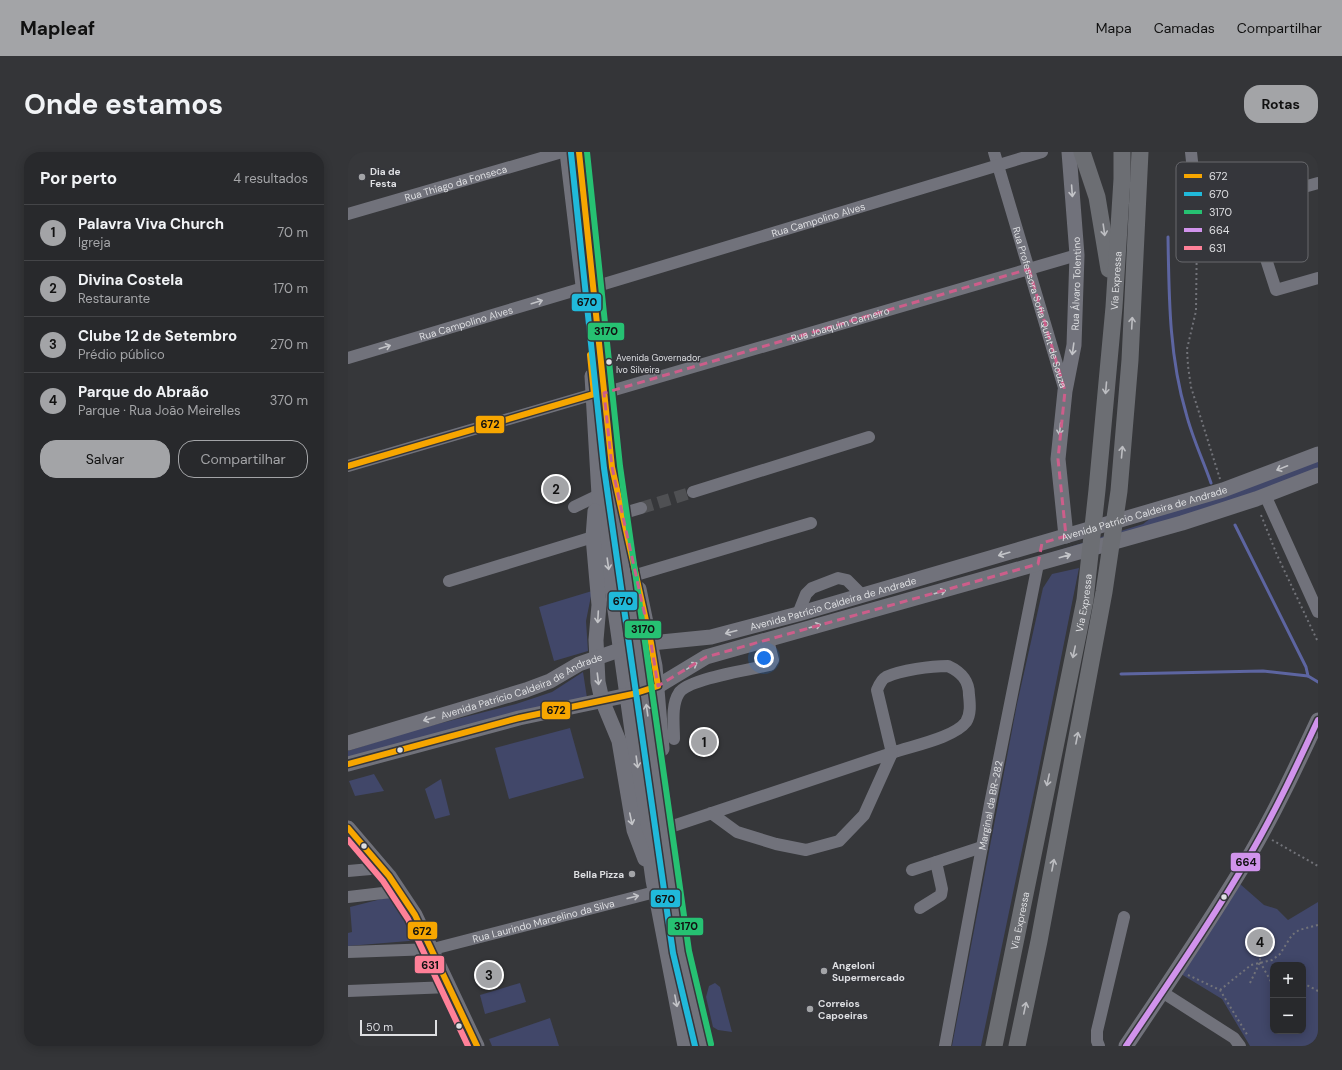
<!DOCTYPE html>
<html lang="pt">
<head>
<meta charset="utf-8">
<style>
  :root { --surface:#28292c; --page:#343538; --text:#f1f3f6; --muted:#a5a6a9; --line:#444548; --accent:#a3a4a7 }
  body { margin:0; font-family:"DM Sans",sans-serif; background:var(--page); color:var(--text) }
  .controls { position:absolute; right:12px; bottom:12px; display:grid; overflow:hidden; border-radius:8px; box-shadow:0 2px 10px #0003 }
  .controls button { width:36px; height:36px; display:grid; place-items:center; padding:0; border:0; border-bottom:1px solid var(--line); background:var(--surface); color:var(--text); font:20px sans-serif }
  .scale { position:absolute; left:12px; bottom:10px; width:77px; box-sizing:border-box; padding-left:4px; border:2px solid #dedfe2; border-top:0; font-size:11px; line-height:14px; white-space:nowrap; color:#dedfe2; -webkit-text-stroke:3px #35363b; paint-order:stroke }
  .you { position:absolute; left:416px; top:506px; width:14px; height:14px; margin:-10px; border:3px solid #fff; border-radius:50%; background:#1a73e8; box-shadow:0 0 0 6px #1a73e833 }
  .badge { display:grid; place-items:center; width:26px; height:26px; border-radius:50%; background:var(--accent); color:#111; font-size:13px; font-weight:700 }
  .pin { position:absolute; translate:-50% -50%; border:2px solid #fff; box-shadow:0 1px 4px #0006 }
  .list { margin:0; padding:0; list-style:none }
  h2 { display:flex; justify-content:space-between; align-items:center; height:52px; margin:0; padding:0 16px; font-size:17px }
  h2 small { font-size:13px; font-weight:400; color:var(--muted) }
  .list li { display:grid; grid-template-columns:26px 1fr auto; gap:12px; align-items:center; box-sizing:border-box; height:56px; padding:0 16px; border-top:1px solid var(--line) }
  .list b { display:block; font-size:15px; white-space:nowrap }
  .list p { margin:0; font-size:13px; white-space:nowrap; color:var(--muted) }
  .list em { font-size:13px; font-style:normal; color:var(--muted) }
  .actions { display:flex; gap:8px; padding:12px 16px }
  .actions a { flex:1; padding:9px 0; border:1px solid var(--accent); border-radius:16px; text-align:center; font-size:14px; color:var(--accent) }
  .actions .main { background:var(--accent); color:#111 }
  .map { position:relative; flex:none; width:970px; height:894px; overflow:hidden; border-radius:16px }
  header { display:flex; align-items:center; gap:24px; box-sizing:border-box; height:56px; padding:0 20px; background:var(--accent); color:#111 }
  header strong { font-size:19px }
  nav { display:flex; gap:22px; margin-inline-start:auto; font-size:14px }
  .intro { display:flex; align-items:center; justify-content:space-between; box-sizing:border-box; height:96px; padding:0 24px }
  h1 { margin:0; font-size:28px }
  .button { padding:10px 18px; border-radius:16px; background:var(--accent); color:#111; font-size:14px; font-weight:700 }
  main { display:flex; gap:24px; padding:0 24px }
  aside { flex:1; background:var(--surface); border-radius:16px; box-shadow:0 2px 10px #0003 }
  .map>svg:first-child { display:block }
</style>
</head>
<body>
<header>
<strong>Mapleaf</strong>
<nav><a>Mapa</a><a>Camadas</a><a>Compartilhar</a></nav>
</header>
<div class="intro"><h1>Onde estamos</h1><a class="button">Rotas</a></div>
<main>
<aside>
<h2>Por perto<small>4 resultados</small></h2>
<ul class="list">
<li><span class="badge">1</span><div><b>Palavra Viva Church</b><p>Igreja</p></div><em>70 m</em></li>
<li><span class="badge">2</span><div><b>Divina Costela</b><p>Restaurante</p></div><em>170 m</em></li>
<li><span class="badge">3</span><div><b>Clube 12 de Setembro</b><p>Prédio público</p></div><em>270 m</em></li>
<li><span class="badge">4</span><div><b>Parque do Abraão</b><p>Parque · Rua João Meirelles</p></div><em>370 m</em></li>
</ul>
<div class="actions"><a class="main">Salvar</a><a>Compartilhar</a></div>
</aside>
<div class="map">
<svg width="970" height="894" viewBox="0 0 970 894">
  <rect width="100%" height="100%" fill="#36373a"/>
  <g fill="#414769" fill-rule="evenodd">
    <path d="M970 307V316L907 341 702 406 699 402 795 372 807 363Z"/>
    <path d="M731 416 688 631 633 894H604L669 552 695 436 704 422Z"/>
    <path d="M244 439 238 469 240 499 206 509 191 455Z"/>
    <path d="M235 520 239 546 0 606V599L62 579 168 552 204 540Z"/>
    <path d="M222 576 236 626 161 647 147 596Z"/>
    <path d="M26 622 36 639 7 644 1 629Z"/>
    <path d="M93 627 102 663 87 667 77 637Z"/>
    <path d="M892 732 916 753 929 757 940 768 970 750V894H902L874 847 833 822ZM925 813H955V879H925Z"/>
    <path d="M45 744 73 788 0 794V781L4 780 2 755Z"/>
    <path d="M172 831 178 850 137 862 132 843Z"/>
    <path d="M367 831 372 835 384 880 370 878 365 875 358 845 361 834Z"/>
    <path d="M202 866 211 894H144L141 887Z"/>
  </g>
  <g fill="none" stroke-linecap="round" stroke-linejoin="round">
    <g stroke="#5d65a1" stroke-width="3">
      <path d="M820 85C821 144 821 204 838 261 844 285 855 308 863 331"/>
      <path d="M887 373 958 515 960 524 970 530"/>
      <path d="M773 522 915 519 960 524"/>
    </g>
    <path stroke="#4f5053" stroke-width="12" stroke-dasharray="12 6" stroke-linecap="butt" d="M293 356 345 340"/>
    <g stroke="#727379" stroke-width="2" stroke-dasharray="2 3" stroke-linecap="butt">
      <path d="M849 76 848 159 839 197 840 214 843 235 872 327"/>
      <path d="M913 363 929 403 970 490"/>
      <path d="M924 688 970 714"/>
      <path d="M912 810 925 833"/>
      <path d="M840 823 872 838 900 884"/>
      <path d="M902 831 912 810V789"/>
      <path d="M955 831 970 839"/>
      <path d="M872 838 903 813 924 808 932 802 944 783 951 778 970 773"/>
    </g>
    <g stroke="#71727b" stroke-width="12">
      <path id="s1" d="M646 0 717 239"/>
      <path d="M843 0 850 65 970 31"/>
      <path d="M900 51 928 138 970 126"/>
      <path id="s2" d="M0 62 214 0"/>
      <path id="s3" d="M246 135 694 0"/>
      <path id="s4" d="M0 206 235 136"/>
      <path id="s5" d="M256 241 729 103"/>
      <path d="M0 314 246 242"/>
      <path d="M345 340 521 285"/>
      <path d="M917 343 970 460"/>
      <path d="M226 355 251 343"/>
      <path d="M276 361 293 356"/>
      <path d="M288 423 463 371"/>
      <path d="M101 429 245 385"/>
      <path d="M450 462 458 442 464 436 490 426 499 428 513 442"/>
      <path d="M600 514C613 520 621 528 621 543 622 552 623 562 618 570 606 586 563 594 544 601L529 538C531 533 534 527 538 525 553 518 583 514 600 514Z"/>
      <path d="M326 587C326 573 323 553 331 541 339 527 404 517 422 513L425 508 420 488"/>
      <path d="M322 675 544 601 516 663 491 689 458 698 428 692 389 680 363 661"/>
      <path d="M564 718 634 695"/>
      <path d="M0 719 34 716"/>
      <path d="M0 745 52 739"/>
      <path d="M572 756 593 743 594 737 588 710"/>
      <path id="s6" d="M0 800 85 797 307 740"/>
      <path d="M0 839 102 835"/>
      <path d="M814 840 886 886 892 894"/>
      <path id="s7" d="M597 894 642 652 690 412"/>
      <path d="M751 894 749 889V879L776 765"/>
    </g>
    <g stroke="#71727b" stroke-width="15">
      <path d="M219 0 237 150"/>
      <path d="M231 0 264 315 333 800 355 894"/>
      <path d="M244 224 251 343 255 373 305 728 337 894"/>
      <path d="M247 359 245 385 251 453 248 488 250 530 254 548 271 589 286 678 297 707"/>
      <path id="s8" d="M718 384 710 307 717 239 726 193 729 103 721 0"/>
      <path d="M291 437 307 514 314 597"/>
      <path id="s9" d="M0 591 178 538 202 529 231 512 280 495 303 491 363 485 450 462 875 338 970 302"/>
      <path d="M0 612 171 566 285 542 310 534 358 505 372 501 834 371 908 347 970 323"/>
      <path d="M0 676 41 724 67 763 129 894"/>
      <path d="M778 894C821 830 864 767 903 701 928 658 949 613 970 568"/>
    </g>
    <g stroke="#6c6e73" stroke-width="17">
      <path d="M734 0 749 45 761 117"/>
      <path id="s10" d="M646 894 737 448 749 338 766 155 774 27V0"/>
      <path d="M669 894 691 789 756 440 771 339 782 208 792 0"/>
    </g>
    <defs>
      <g id="bus-1">
        <path d="M0 314 246 242 242 203"/>
        <path d="M0 612 171 566 285 542 310 534 303 491 264 315 231 0"/>
        <path d="M0 676 41 724 67 763 129 894"/>
      </g>
      <path id="bus-2" d="M223 1 256 316 325 801 347 894"/>
      <path id="bus-3" d="M239 0 272 314 341 799 363 892"/>
      <path id="bus-4" d="M778 894C821 830 865 767 903 701 928 658 949 613 970 568"/>
      <path id="bus-5" d="M0 688 35 729 60 767 120 894"/>
    </defs>
    <use href="#bus-1" stroke="#35363b" stroke-width="9"/>
    <use href="#bus-2" stroke="#35363b" stroke-width="9"/>
    <use href="#bus-3" stroke="#35363b" stroke-width="9"/>
    <use href="#bus-4" stroke="#35363b" stroke-width="9"/>
    <use href="#bus-5" stroke="#35363b" stroke-width="9"/>
    <use href="#bus-1" stroke="#f7a600" stroke-width="6"/>
    <use href="#bus-2" stroke="#20b9da" stroke-width="6"/>
    <use href="#bus-3" stroke="#26c172" stroke-width="6"/>
    <use href="#bus-4" stroke="#d193ec" stroke-width="6"/>
    <use href="#bus-5" stroke="#ff8098" stroke-width="6"/>
  </g>
  <defs><path id="oneway-shaft" d="M-6 0H5M1.5-3L5.5 0L1.5 3" fill="none" stroke-width="1.6" stroke-linecap="round" stroke-linejoin="round"/></defs>
  <g stroke="#c3c4c8">
    <use href="#oneway-shaft" transform="translate(724 39) rotate(86)"/>
    <use href="#oneway-shaft" transform="translate(189 150) rotate(-17)"/>
    <use href="#oneway-shaft" transform="translate(37 195) rotate(-17)"/>
    <use href="#oneway-shaft" transform="translate(725 197) rotate(98)"/>
    <use href="#oneway-shaft" transform="translate(712 277) rotate(95)"/>
    <use href="#oneway-shaft" transform="translate(934 316) rotate(158)"/>
    <use href="#oneway-shaft" transform="translate(656 402) rotate(164)"/>
    <use href="#oneway-shaft" transform="translate(717 404) rotate(-16)"/>
    <use href="#oneway-shaft" transform="translate(260 412) rotate(82)"/>
    <use href="#oneway-shaft" transform="translate(592 440) rotate(-16)"/>
    <use href="#oneway-shaft" transform="translate(250 465) rotate(93)"/>
    <use href="#oneway-shaft" transform="translate(467 474) rotate(-16)"/>
    <use href="#oneway-shaft" transform="translate(383 480) rotate(165)"/>
    <use href="#oneway-shaft" transform="translate(344 514) rotate(-31)"/>
    <use href="#oneway-shaft" transform="translate(250 527) rotate(83)"/>
    <use href="#oneway-shaft" transform="translate(299 558) rotate(-98)"/>
    <use href="#oneway-shaft" transform="translate(81 567) rotate(163)"/>
    <use href="#oneway-shaft" transform="translate(289 610) rotate(82)"/>
    <use href="#oneway-shaft" transform="translate(283 667) rotate(78)"/>
    <use href="#oneway-shaft" transform="translate(285 745) rotate(-14)"/>
    <use href="#oneway-shaft" transform="translate(328 849) rotate(79)"/>
  </g>
  <g stroke="#bcbdc1">
    <use href="#oneway-shaft" transform="translate(756 78) rotate(82)"/>
    <use href="#oneway-shaft" transform="translate(784 171) rotate(-87)"/>
    <use href="#oneway-shaft" transform="translate(758 236) rotate(95)"/>
    <use href="#oneway-shaft" transform="translate(774 300) rotate(-85)"/>
    <use href="#oneway-shaft" transform="translate(726 500) rotate(102)"/>
    <use href="#oneway-shaft" transform="translate(729 586) rotate(-79)"/>
    <use href="#oneway-shaft" transform="translate(700 628) rotate(102)"/>
    <use href="#oneway-shaft" transform="translate(705 713) rotate(-79)"/>
    <use href="#oneway-shaft" transform="translate(677 856) rotate(-78)"/>
  </g>
  <path fill="none" stroke="#cc5e8a" stroke-width="3" stroke-dasharray="8 5" stroke-linejoin="round" d="M681 117 717 239 710 307 718 384 694 391 690 412 358 505 310 534 303 491 264 315 256 241Z"/>
  <g fill="#a3a4a7" stroke="#35363b" stroke-width="1.5">
    <circle cx="14" cy="25" r="4"/>
    <circle cx="284" cy="722" r="4"/>
    <circle cx="476" cy="819" r="4"/>
    <circle cx="462" cy="857" r="4"/>
  </g>
  <g fill="#dedfe2" stroke="#35363b" stroke-width="1.5">
    <circle cx="261" cy="210" r="3.5"/>
    <circle cx="52" cy="598" r="3.5"/>
    <circle cx="16" cy="694" r="3.5"/>
    <circle cx="876" cy="745" r="3.5"/>
    <circle cx="111" cy="874" r="3.5"/>
  </g>
  <g text-anchor="middle" stroke-width="3" stroke-linejoin="round" paint-order="stroke">
    <g font-size="9" fill="#dedfe2" stroke="#35363b" text-anchor="start">
      <text x="268" y="209">Avenida Governador<tspan x="268" dy="12">Ivo Silveira</tspan></text>
    </g>
    <g font-size="10" font-weight="bold" fill="#dedfe2" stroke="#35363b" text-anchor="start">
      <text x="22" y="23">Dia de<tspan x="22" dy="12">Festa</tspan></text>
      <text x="276" y="726" text-anchor="end">Bella Pizza</text>
      <text x="484" y="817">Angeloni<tspan x="484" dy="12">Supermercado</tspan></text>
      <text x="470" y="855">Correios<tspan x="470" dy="12">Capoeiras</tspan></text>
    </g>
    <g font-size="10" fill="#dedfe2" stroke="#35363b">
      <text dy="4" stroke="none"><textPath href="#s2" startOffset="112">Rua Thiago da Fonseca</textPath></text>
      <text dy="4" stroke="none"><textPath href="#s3" startOffset="234">Rua Campolino Alves</textPath></text>
      <text dy="4" stroke="none"><textPath href="#s10" startOffset="776">Via Expressa</textPath></text>
      <text dy="4" stroke="none"><textPath href="#s8" startOffset="254">Rua Álvaro Tolentino</textPath></text>
      <text dy="4" stroke="none"><textPath href="#s1" startOffset="162">Rua Professora Sofia Quint de Souza</textPath></text>
      <text dy="4" stroke="none"><textPath href="#s4" startOffset="123">Rua Campolino Alves</textPath></text>
      <text dy="4" stroke="none"><textPath href="#s5" startOffset="246">Rua Joaquim Carneiro</textPath></text>
      <text dy="4" stroke="none"><textPath href="#s9" startOffset="831">Avenida Patrício Caldeira de Andrade</textPath></text>
      <text dy="4" stroke="none"><textPath href="#s10" startOffset="452">Via Expressa</textPath></text>
      <text dy="4" stroke="none"><textPath href="#s9" startOffset="507">Avenida Patrício Caldeira de Andrade</textPath></text>
      <text dy="4" stroke="none"><textPath href="#s9" startOffset="183">Avenida Patrício Caldeira de Andrade</textPath></text>
      <text dy="4" stroke="none"><textPath href="#s7" startOffset="245">Marginal da BR-282</textPath></text>
      <text dy="4" stroke="none"><textPath href="#s6" startOffset="199">Rua Laurindo Marcelino da Silva</textPath></text>
      <text dy="4" stroke="none"><textPath href="#s10" startOffset="128">Via Expressa</textPath></text>
    </g>
  </g>
  <rect x="828" y="10" width="132" height="100" rx="6" fill="#35363b" stroke="#68696d" stroke-width="1"/>
  <rect x="836" y="22" width="18" height="4" fill="#f7a600"/>
  <rect x="836" y="40" width="18" height="4" fill="#20b9da"/>
  <rect x="836" y="58" width="18" height="4" fill="#26c172"/>
  <rect x="836" y="76" width="18" height="4" fill="#d193ec"/>
  <rect x="836" y="94" width="18" height="4" fill="#ff8098"/>
  <g font-size="11" fill="#dedfe2">
    <text x="861" y="28">672</text>
    <text x="861" y="46">670</text>
    <text x="861" y="64">3170</text>
    <text x="861" y="82">664</text>
    <text x="861" y="100">631</text>
  </g>
  <g stroke="#35363b" stroke-width="1.5">
    <rect x="223" y="141" width="31" height="19" rx="4" fill="#20b9da"/>
    <rect x="239" y="170" width="38" height="19" rx="4" fill="#26c172"/>
    <rect x="127" y="263" width="30" height="19" rx="4" fill="#f7a600"/>
    <rect x="260" y="439" width="30" height="20" rx="4" fill="#20b9da"/>
    <rect x="276" y="468" width="38" height="19" rx="4" fill="#26c172"/>
    <rect x="193" y="549" width="30" height="19" rx="4" fill="#f7a600"/>
    <rect x="882" y="700" width="31" height="20" rx="4" fill="#d193ec"/>
    <rect x="302" y="737" width="31" height="19" rx="4" fill="#20b9da"/>
    <rect x="319" y="765" width="37" height="19" rx="4" fill="#26c172"/>
    <rect x="59" y="769" width="31" height="19" rx="4" fill="#f7a600"/>
    <rect x="66" y="803" width="31" height="19" rx="4" fill="#ff8098"/>
  </g>
  <g font-size="11" text-anchor="middle" font-weight="bold" fill="#111">
    <text x="239" y="154">670</text>
    <text x="258" y="183">3170</text>
    <text x="142" y="276">672</text>
    <text x="275" y="453">670</text>
    <text x="295" y="481">3170</text>
    <text x="208" y="562">672</text>
    <text x="898" y="714">664</text>
    <text x="317" y="751">670</text>
    <text x="338" y="778">3170</text>
    <text x="74" y="783">672</text>
    <text x="82" y="817">631</text>
  </g>
</svg>
<div class="controls">
<button>+</button>
<button>−</button>
</div>
<div class="scale">50 m</div>
<div class="you"></div>
<div class="pin badge" style="left:356px;top:590px">1</div>
<div class="pin badge" style="left:208px;top:337px">2</div>
<div class="pin badge" style="left:141px;top:823px">3</div>
<div class="pin badge" style="left:912px;top:790px">4</div>
</div>
</main>
</body>
</html>
